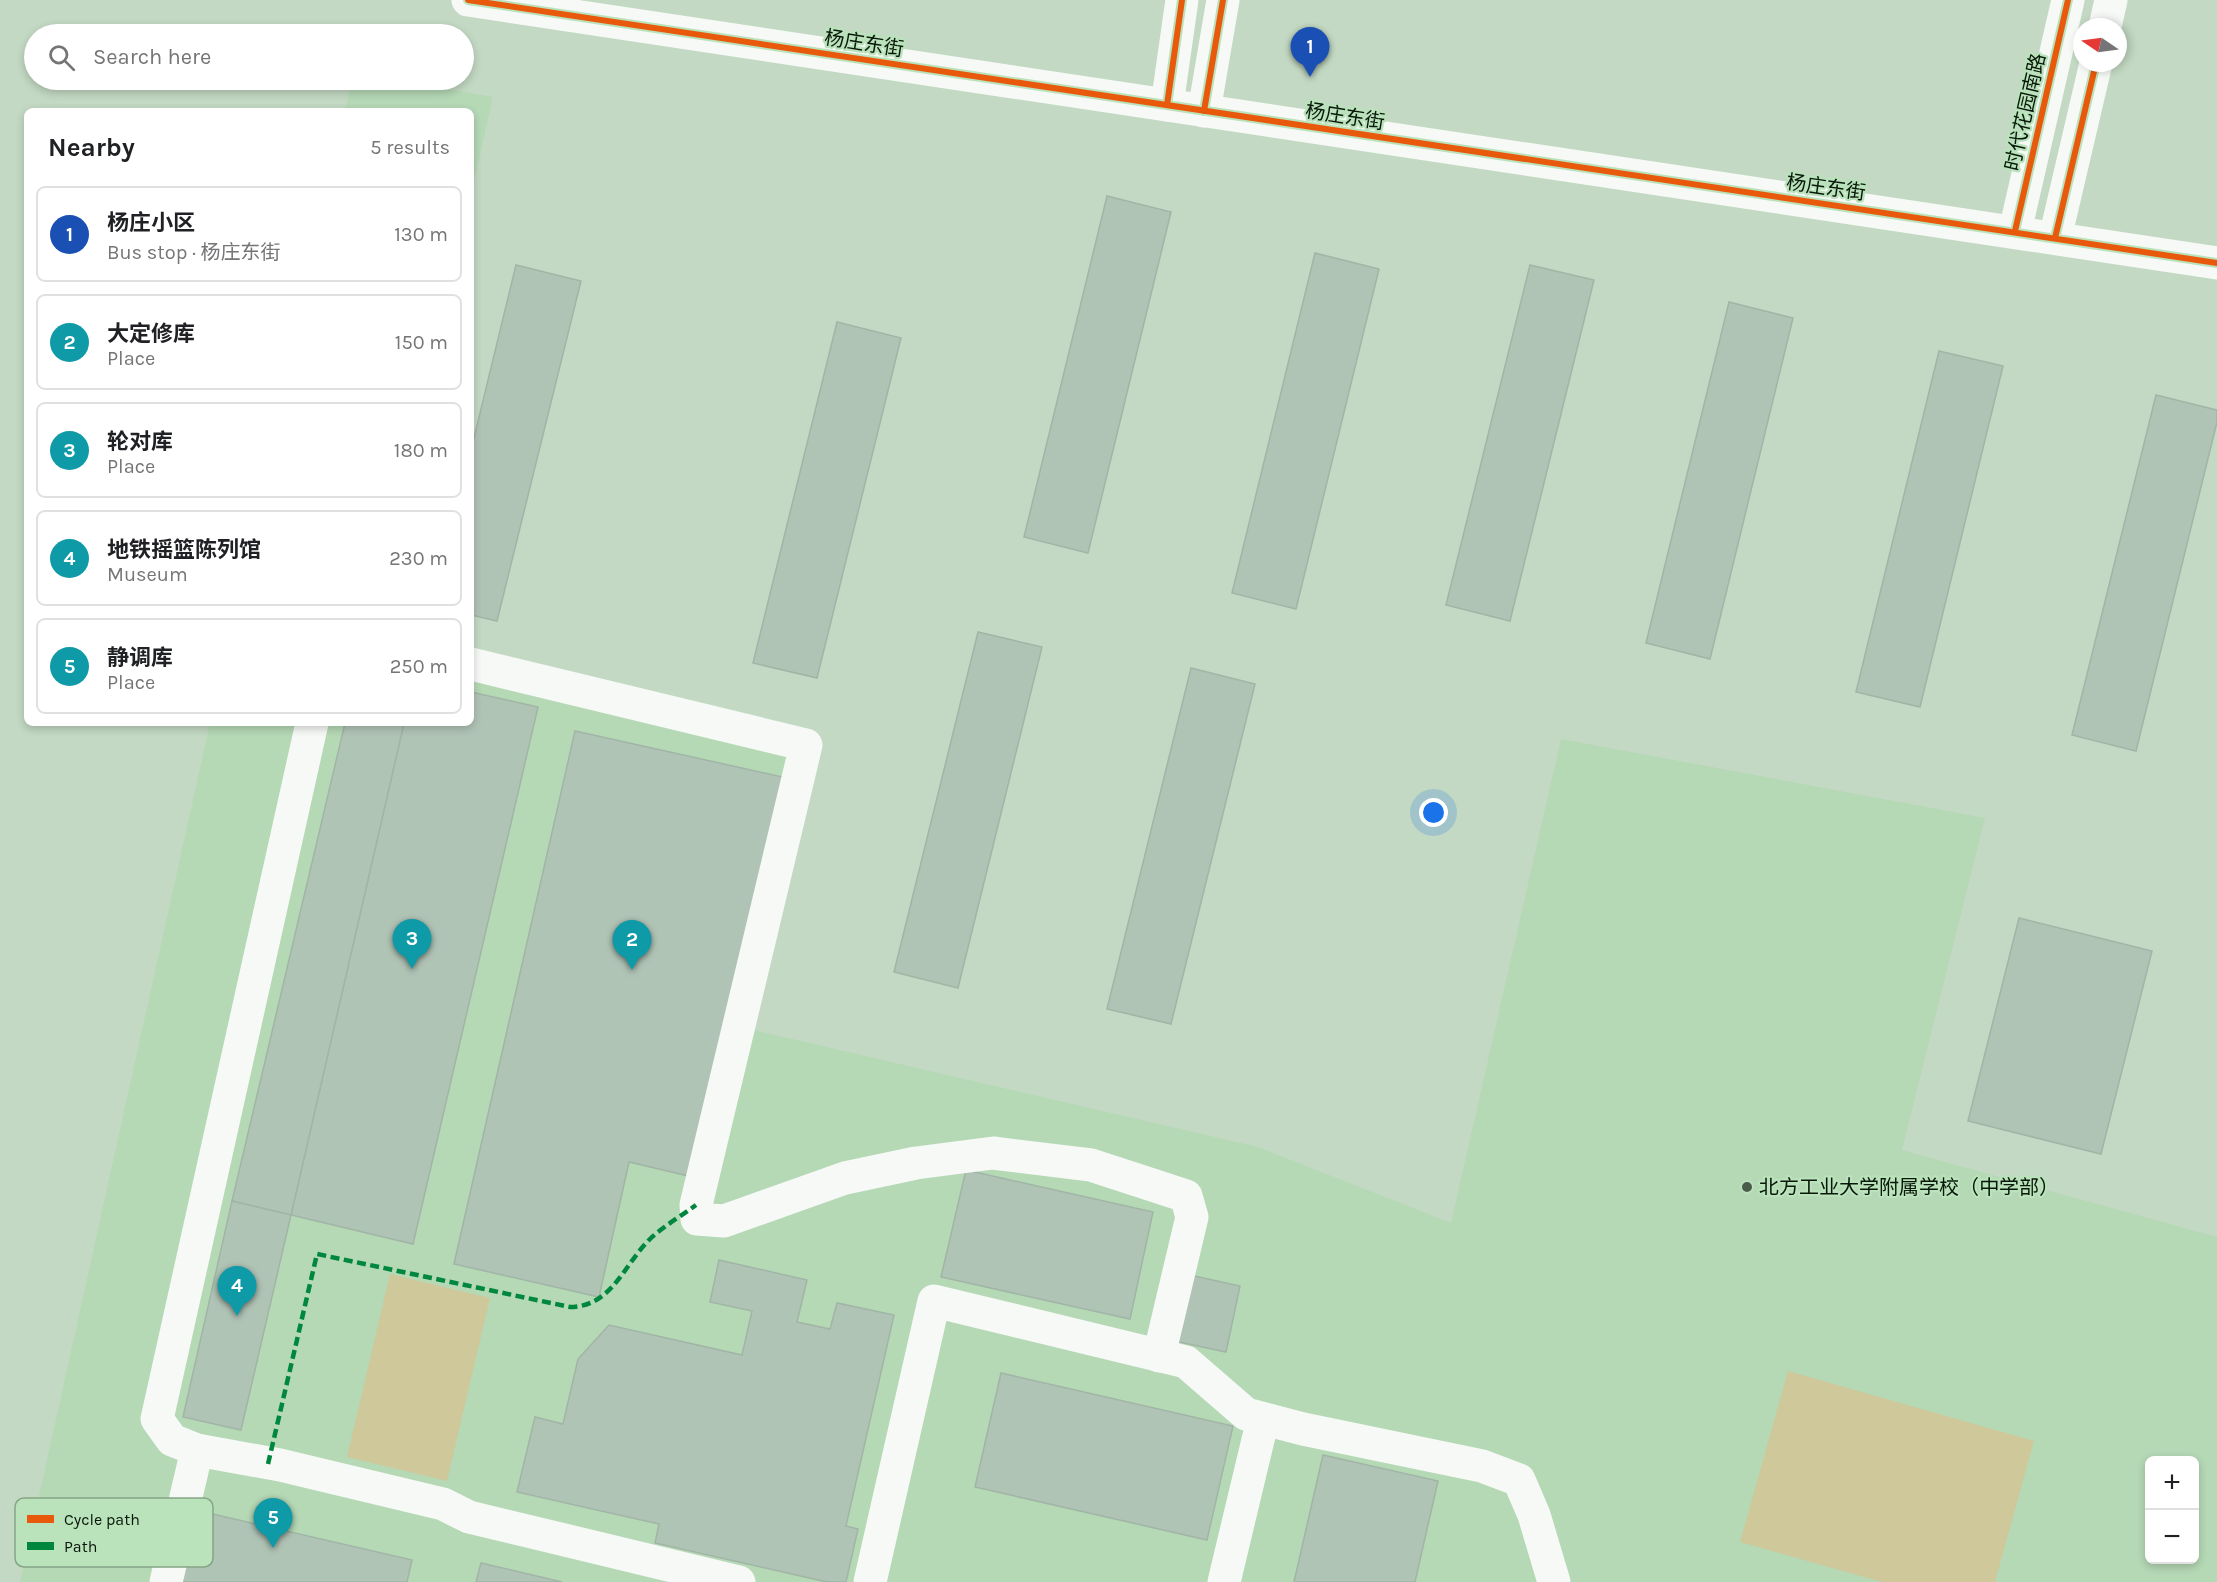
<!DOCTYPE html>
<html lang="en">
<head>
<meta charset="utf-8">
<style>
  :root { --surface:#fff; --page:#f6f6f6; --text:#202124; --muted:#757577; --line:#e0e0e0; --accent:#1a73e8 }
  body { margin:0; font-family:Karla,"Noto Sans SC",sans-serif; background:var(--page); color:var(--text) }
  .controls { position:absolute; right:18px; bottom:18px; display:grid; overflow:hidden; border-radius:9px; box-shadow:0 3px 9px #0003 }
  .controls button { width:54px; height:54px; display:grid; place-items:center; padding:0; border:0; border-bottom:2px solid var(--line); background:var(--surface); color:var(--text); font:30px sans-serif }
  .compass { position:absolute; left:2073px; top:18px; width:54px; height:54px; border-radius:50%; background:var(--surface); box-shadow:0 3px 9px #0003; rotate:283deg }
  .you { position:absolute; left:1434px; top:813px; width:21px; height:21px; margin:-15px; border:4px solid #fff; border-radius:50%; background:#1a73e8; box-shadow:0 0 0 9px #1a73e833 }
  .badge { display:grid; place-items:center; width:39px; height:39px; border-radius:50%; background:var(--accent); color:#fff; font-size:20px; font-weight:700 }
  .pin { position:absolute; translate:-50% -50px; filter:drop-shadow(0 2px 3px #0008) }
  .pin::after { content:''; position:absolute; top:32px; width:21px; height:18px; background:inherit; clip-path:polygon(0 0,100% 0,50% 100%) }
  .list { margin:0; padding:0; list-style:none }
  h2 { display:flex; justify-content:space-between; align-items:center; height:78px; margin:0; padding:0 24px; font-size:26px }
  h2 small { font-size:20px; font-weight:400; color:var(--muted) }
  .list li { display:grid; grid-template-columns:39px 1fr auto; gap:18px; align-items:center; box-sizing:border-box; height:96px; margin:0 12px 12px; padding:0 12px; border:2px solid var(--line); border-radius:9px }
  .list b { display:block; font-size:22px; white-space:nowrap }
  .list p { margin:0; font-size:20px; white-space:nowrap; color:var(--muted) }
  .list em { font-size:20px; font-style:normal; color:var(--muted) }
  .icon { flex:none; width:33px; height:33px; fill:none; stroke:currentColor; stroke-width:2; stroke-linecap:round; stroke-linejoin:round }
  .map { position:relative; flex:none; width:2217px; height:1582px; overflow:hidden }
  .search { position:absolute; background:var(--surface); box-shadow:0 3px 9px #0003; left:24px; top:24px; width:450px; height:66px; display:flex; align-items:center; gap:15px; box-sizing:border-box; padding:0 21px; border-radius:33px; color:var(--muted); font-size:22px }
  .panel { position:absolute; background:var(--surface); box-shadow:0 3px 9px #0003; left:24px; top:108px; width:450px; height:618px; border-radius:9px }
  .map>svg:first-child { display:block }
</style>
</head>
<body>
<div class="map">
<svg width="2217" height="1582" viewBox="0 0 2217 1582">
  <rect width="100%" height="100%" fill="#c3d9c3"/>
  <g fill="#b5d8b5" fill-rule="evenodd">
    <path d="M352 80H394L493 97 471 194V111H345Z"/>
    <path d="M471 653 816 732 753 1030 1258 1147 1451 1223 1561 739 1985 818 1902 1150 2217 1237V1582H20L210 723H471ZM2150 1460H2194V1560H2150Z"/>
  </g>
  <g fill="#cfc89b">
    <path d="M390 1274 490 1298 447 1481 347 1457Z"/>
    <path d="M1788 1371 2034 1441 1995 1582H1882L1740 1542Z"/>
  </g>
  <g fill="#b0c4b6" stroke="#a1b5a6" stroke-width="1.5">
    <path d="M1107 196 1171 212 1088 553 1024 537Z"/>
    <path d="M1315 253 1379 269 1296 609 1232 593Z"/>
    <path d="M516 265 581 281 497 621 471 615V450Z"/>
    <path d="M1530 265 1594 280 1510 621 1446 605Z"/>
    <path d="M1729 302 1793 318 1710 659 1646 643Z"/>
    <path d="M837 322 901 338 817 678 753 663Z"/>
    <path d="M1939 351 2003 366 1920 707 1856 692Z"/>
    <path d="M2156 395 2217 410V422L2136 751 2072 735Z"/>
    <path d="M978 632 1042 647 958 988 894 972Z"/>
    <path d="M1191 668 1255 684 1171 1024 1107 1009Z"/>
    <path d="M471 692 538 707 413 1244 291 1215 404 723H471Z"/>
    <path d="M345 723H404L291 1215 232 1201Z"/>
    <path d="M575 731 787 778 697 1178 629 1162 599 1297 454 1264Z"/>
    <path d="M2019 918 2152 951 2101 1154 1968 1121Z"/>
    <path d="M966 1170 1153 1212 1130 1319 941 1277Z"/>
    <path d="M232 1201 291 1215 241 1430 183 1417Z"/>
    <path d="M719 1260 807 1280 797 1322 830 1329 837 1303 894 1315 846 1526 858 1529 846 1582H827L655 1543 659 1524 517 1492 535 1417 563 1424 578 1359 609 1325 742 1355 752 1311 710 1302Z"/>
    <path d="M1194 1276 1240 1286 1226 1352 1179 1342Z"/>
    <path d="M1001 1373 1233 1426 1207 1540 975 1487Z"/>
    <path d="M1323 1455 1438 1481 1415 1582H1294Z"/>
    <path d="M195 1510 412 1560 407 1582H179Z"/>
    <path d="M481 1563 562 1582H476Z"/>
  </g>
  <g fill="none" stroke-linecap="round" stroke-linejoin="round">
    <g stroke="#f6f9f6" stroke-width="33">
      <path d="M468 0 2217 263"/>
      <path d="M2105 27 2111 0"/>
      <path d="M1167 105 1182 0"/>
      <path d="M1204 111 1223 0"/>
      <path d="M2015 231 2068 0"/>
      <path d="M2055 238 2096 63"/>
      <path d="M471 664 806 745 696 1205 697 1219 724 1221 845 1178 916 1163 993 1153 1091 1165 1186 1196 1192 1217 1159 1356"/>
      <path d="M312 723 157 1419 172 1440 197 1450 280 1465 443 1504 469 1517 739 1582"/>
      <path d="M166 1582 197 1450"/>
      <path d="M870 1582 934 1301 1186 1362 1246 1414 1303 1429 1482 1466 1519 1480 1534 1515 1554 1582"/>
      <path d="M1224 1582 1263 1419"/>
    </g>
    <path stroke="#00873e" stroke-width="4.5" stroke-dasharray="9 4.5" stroke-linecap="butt" d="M268 1464 317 1254 570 1307C613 1306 623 1265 651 1238 664 1226 681 1216 696 1205"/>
    <defs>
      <g id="cycleway">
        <path d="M468 0 2217 263"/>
        <path d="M1167 105 1182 0"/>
        <path d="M1204 111 1223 0"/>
        <path d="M2015 231 2068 0"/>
        <path d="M2055 238 2096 63"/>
      </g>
    </defs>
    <use href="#cycleway" stroke="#bae2bb" stroke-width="10"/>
    <use href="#cycleway" stroke="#e8590c" stroke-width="6"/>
  </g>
  <circle fill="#4a5c4b" stroke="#bae2bb" stroke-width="2" cx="1747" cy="1187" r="6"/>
  <g text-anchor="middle" stroke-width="4.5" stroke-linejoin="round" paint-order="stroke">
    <g font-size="20" fill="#09180a" stroke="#bae2bb">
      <text transform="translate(864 43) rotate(9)" y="7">杨庄东街</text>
      <text transform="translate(2025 112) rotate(-77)" y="7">时代花园南路</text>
      <text transform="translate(1345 116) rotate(9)" y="7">杨庄东街</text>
      <text transform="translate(1826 187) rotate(8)" y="7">杨庄东街</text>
    </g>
    <g font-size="20" fill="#09180a" stroke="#bae2bb" text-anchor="start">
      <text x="1759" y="1194">北方工业大学附属学校（中学部）</text>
    </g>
  </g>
  <rect x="15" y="1498" width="198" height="69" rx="9" fill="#bae2bb" stroke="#85a586" stroke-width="1.5"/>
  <rect x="27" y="1515" width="27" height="8" fill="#e8590c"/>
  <rect x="27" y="1542" width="27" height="8" fill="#00873e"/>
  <g font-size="16" fill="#09180a">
    <text x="64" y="1525">Cycle path</text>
    <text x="64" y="1552">Path</text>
  </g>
</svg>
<div class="controls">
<button>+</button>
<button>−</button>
</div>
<svg class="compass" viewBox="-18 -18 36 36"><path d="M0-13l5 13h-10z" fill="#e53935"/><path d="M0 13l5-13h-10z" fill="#757577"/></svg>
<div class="you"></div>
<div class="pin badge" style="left:1310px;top:77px;background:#1a4fb4">1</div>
<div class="pin badge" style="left:632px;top:970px;background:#0f9aa8">2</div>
<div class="pin badge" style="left:412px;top:969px;background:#0f9aa8">3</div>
<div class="pin badge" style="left:237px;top:1316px;background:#0f9aa8">4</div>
<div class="pin badge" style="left:273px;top:1548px;background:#0f9aa8">5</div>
<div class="search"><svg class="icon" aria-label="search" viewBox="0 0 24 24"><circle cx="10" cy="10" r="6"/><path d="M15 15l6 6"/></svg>Search here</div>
<section class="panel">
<h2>Nearby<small>5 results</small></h2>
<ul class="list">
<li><span class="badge" style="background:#1a4fb4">1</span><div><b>杨庄小区</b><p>Bus stop · 杨庄东街</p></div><em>130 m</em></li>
<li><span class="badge" style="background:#0f9aa8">2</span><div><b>大定修库</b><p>Place</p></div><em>150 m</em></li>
<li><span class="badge" style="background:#0f9aa8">3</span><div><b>轮对库</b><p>Place</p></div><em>180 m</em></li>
<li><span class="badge" style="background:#0f9aa8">4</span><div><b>地铁摇篮陈列馆</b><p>Museum</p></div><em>230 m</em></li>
<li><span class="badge" style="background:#0f9aa8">5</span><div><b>静调库</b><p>Place</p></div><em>250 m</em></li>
</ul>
</section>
</div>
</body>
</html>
